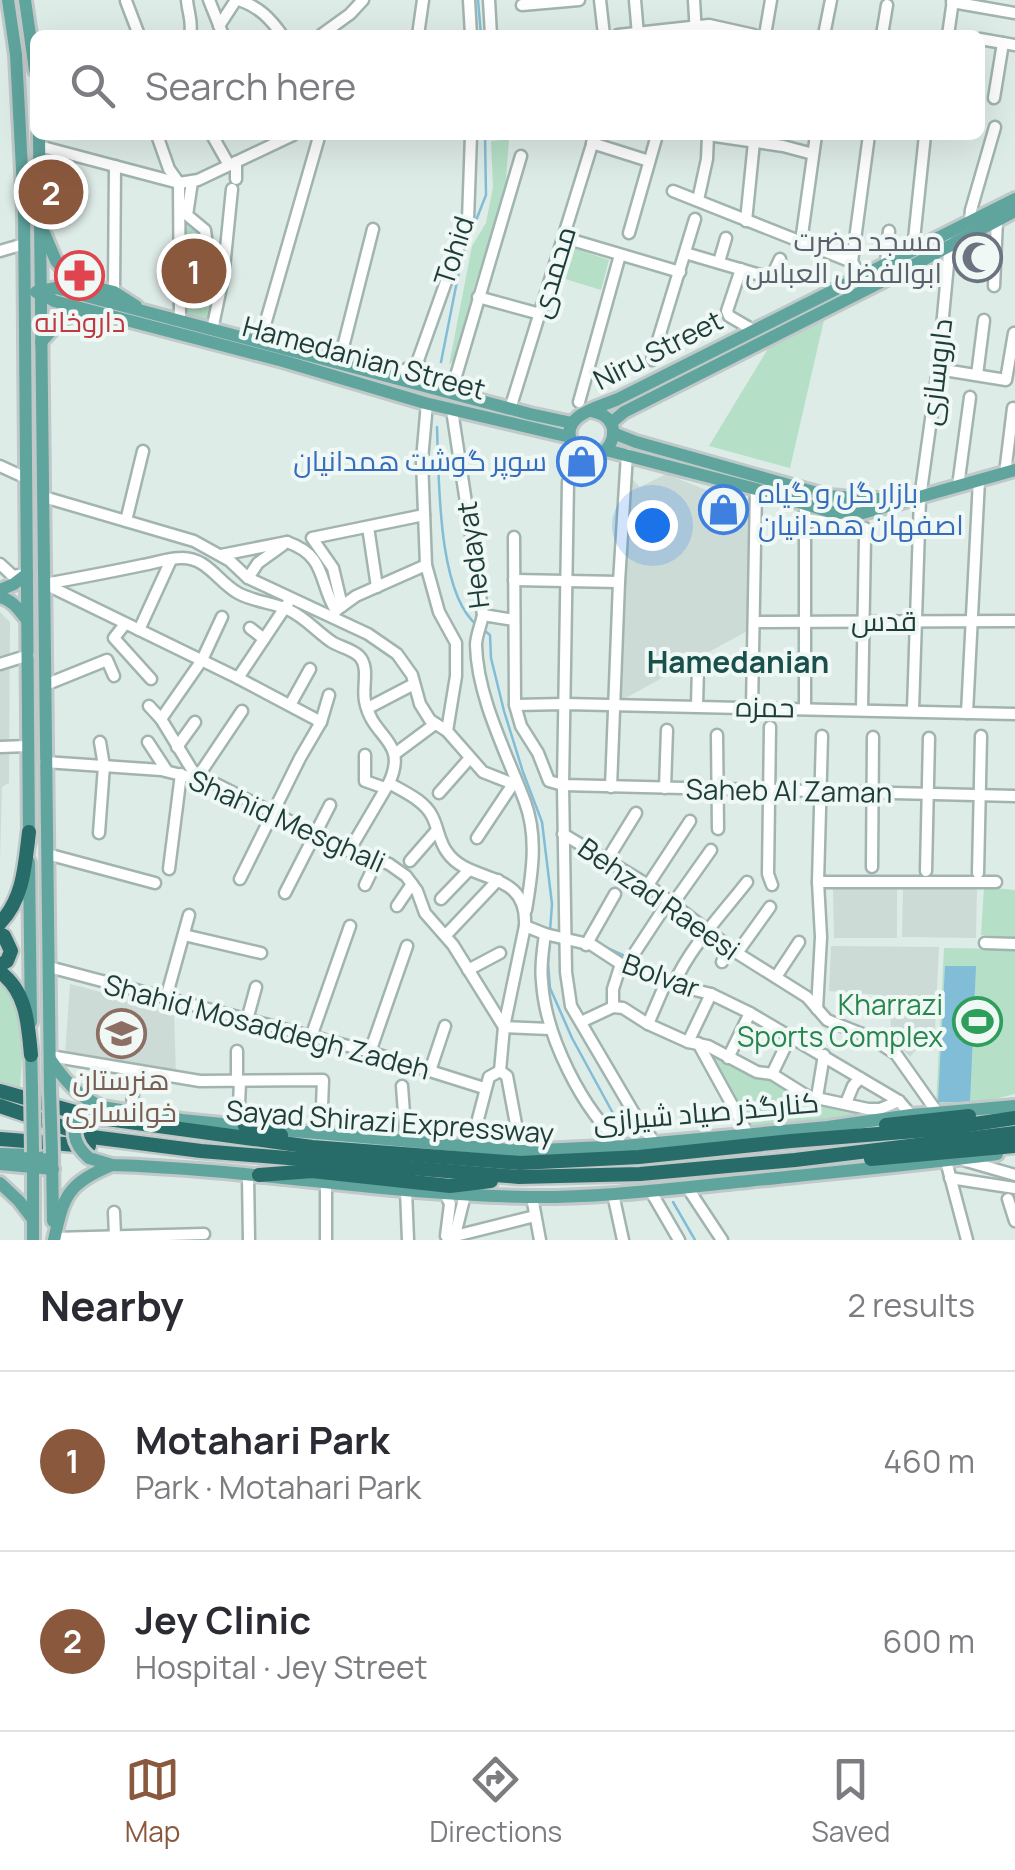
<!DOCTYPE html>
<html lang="en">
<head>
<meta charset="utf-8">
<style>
  :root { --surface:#fff; --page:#f2f2f3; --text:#2b2b33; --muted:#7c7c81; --line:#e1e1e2; --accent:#8a583d }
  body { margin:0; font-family:Manrope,Cairo,sans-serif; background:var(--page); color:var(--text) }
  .you { position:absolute; left:652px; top:525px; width:35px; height:35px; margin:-25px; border:8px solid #fff; border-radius:50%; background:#1a73e8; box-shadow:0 0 0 15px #1a73e833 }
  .badge { display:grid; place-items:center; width:65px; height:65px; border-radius:50%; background:var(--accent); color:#fff; font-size:32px; font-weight:700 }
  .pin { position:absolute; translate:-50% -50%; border:5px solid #fff; box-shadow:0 2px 10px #0006 }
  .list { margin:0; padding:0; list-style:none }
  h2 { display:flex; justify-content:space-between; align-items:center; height:130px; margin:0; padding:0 40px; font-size:42px }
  h2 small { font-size:32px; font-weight:400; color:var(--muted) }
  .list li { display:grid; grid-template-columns:65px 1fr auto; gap:30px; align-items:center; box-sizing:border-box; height:180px; padding:0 40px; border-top:2px solid var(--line) }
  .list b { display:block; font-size:38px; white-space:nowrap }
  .list p { margin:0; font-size:32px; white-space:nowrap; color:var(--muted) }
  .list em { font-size:32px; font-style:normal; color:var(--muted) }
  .icon { flex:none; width:55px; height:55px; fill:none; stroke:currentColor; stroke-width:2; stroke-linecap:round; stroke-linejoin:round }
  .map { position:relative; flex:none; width:1015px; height:1240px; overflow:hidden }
  .search { position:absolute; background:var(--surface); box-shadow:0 10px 40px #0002; left:30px; right:30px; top:30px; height:110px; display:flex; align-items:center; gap:25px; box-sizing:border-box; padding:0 35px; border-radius:15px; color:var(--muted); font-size:38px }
  .sheet { height:490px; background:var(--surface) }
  nav { display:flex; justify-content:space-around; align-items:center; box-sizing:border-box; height:140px; border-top:2px solid var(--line); background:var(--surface); font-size:28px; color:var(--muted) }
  nav a { display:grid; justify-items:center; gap:5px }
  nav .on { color:var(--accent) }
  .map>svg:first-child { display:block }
</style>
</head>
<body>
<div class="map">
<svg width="1015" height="1240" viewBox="0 0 1015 1240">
  <rect width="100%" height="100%" fill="#deece8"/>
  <g fill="#cddbd7">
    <path d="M666 474 719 495 722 505 745 514 752 504 749 630 622 700 629 476 640 487Z"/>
    <path d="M0 612 10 622 9 783 2 787 0 862Z"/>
    <path d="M903 887 977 889 976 938 902 937Z"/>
    <path d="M897 888V938H834L833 889Z"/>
    <path d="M831 946 939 947 935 1029 910 1057 892 1038 889 1004 876 1006 879 995 829 991Z"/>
    <path d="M70 984 174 1011 176 1074 65 1054Z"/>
  </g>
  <g fill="#b5dfc7">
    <path d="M509 139 505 193 474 287 456 357 449 365 472 246 486 223 493 187 491 141Z"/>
    <path d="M191 220C207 235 201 241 195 260 200 268 208 271 213 279 220 292 213 309 208 322L184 316 182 221Z"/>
    <path d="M570 247 609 260 601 290 562 278Z"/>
    <path d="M824 320 790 468 709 446 769 347Z"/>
    <path d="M984 887 1015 890V937L981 935Z"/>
    <path d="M944 948 1015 949V1094L978 1103 936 1106Z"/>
    <path d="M0 976C33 1007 21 1052 20 1092L0 1085Z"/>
    <path d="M704 1050 754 1078H769L814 1104 879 1114 788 1122 750 1129Z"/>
  </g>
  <path fill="#81bdd6" d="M945 966H976L970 1102H938Z"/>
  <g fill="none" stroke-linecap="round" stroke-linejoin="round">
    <g stroke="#81bdd6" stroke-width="2.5">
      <path d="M478 0 481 35"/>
      <path d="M441 362 462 256 486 195 485 135"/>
      <path d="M437 427C439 477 437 595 478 626"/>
      <path d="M485 631 490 635 491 658 504 711 523 772 542 822 552 904 550 931"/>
      <path d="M550 939 548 963 550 988 572 1038 615 1117"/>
      <path d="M603 946 627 957"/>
      <path d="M634 961 673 978"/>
      <path d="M714 990 764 1016"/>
      <path d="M801 1038 855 1069"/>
      <path d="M879 1083 895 1092"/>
      <path d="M977 1170 1004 1177"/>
      <path d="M673 1202 695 1240"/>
    </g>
    <defs>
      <g id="minor">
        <path d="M187 0C188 13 193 22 190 35"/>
        <path d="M209 0 223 35"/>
        <path d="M239 0C259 7 270 18 282 35"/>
        <path d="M469 0 471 35"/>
        <path d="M489 0 491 35"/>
        <path d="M600 0 604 35"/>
        <path d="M635 0 638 35"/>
        <path d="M694 0 696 35"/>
        <path d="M126 1 139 35"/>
        <path d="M952 2 1015 13"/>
        <path d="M522 5 579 0"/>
        <path d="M219 26 236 0"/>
        <path d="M321 35 350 14 363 0"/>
        <path d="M418 35 423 0"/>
        <path d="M618 35 709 25 754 35"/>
        <path d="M765 35 771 0"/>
        <path d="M824 35 831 0"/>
        <path d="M882 35 887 5"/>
        <path d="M948 35 953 0"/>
        <path d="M980 39 1015 45"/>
        <path d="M994 98 1003 43"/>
        <path d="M157 135 169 169 179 183 180 321"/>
        <path d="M212 135 229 165"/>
        <path d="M708 135 783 146 813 154"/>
        <path d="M592 143 649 161"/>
        <path d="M39 146 179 183 198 180 293 135"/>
        <path d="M236 179V162"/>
        <path d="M192 182 187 215 205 230 206 238 199 258 206 268 223 278"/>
        <path d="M673 191 852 262 861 276"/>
        <path d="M698 200 707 159 708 135"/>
        <path d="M746 221 754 142"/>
        <path d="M970 221 971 210 995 127"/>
        <path d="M629 233 657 135"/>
        <path d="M565 238 680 272"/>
        <path d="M801 242 816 135"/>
        <path d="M913 249 925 135"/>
        <path d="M0 251 24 244"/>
        <path d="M685 253 767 277 772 276 780 259"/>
        <path d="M719 262 726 238"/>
        <path d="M852 262 869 135"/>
        <path d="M886 263 889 231"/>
        <path d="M741 269 727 311 729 316 753 330"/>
        <path d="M994 286 997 220"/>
        <path d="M114 292 115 166"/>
        <path d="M478 297 540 314"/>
        <path d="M212 330 223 278 232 189"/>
        <path d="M260 342 319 137"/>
        <path d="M652 360 695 219"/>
        <path d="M339 363 373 229"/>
        <path d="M417 363 450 392"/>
        <path d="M938 369 1006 380 1014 333"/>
        <path d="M977 375 984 320"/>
        <path d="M392 377 417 363 468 220 471 135"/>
        <path d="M453 386 521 156"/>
        <path d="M579 402 620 255"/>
        <path d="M427 403 422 460 426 565 439 612 456 643V676L447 731"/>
        <path d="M510 409 595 135"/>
        <path d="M452 410 483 615C481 625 476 636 476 645 477 697 507 754 525 802 538 837 532 874 526 910"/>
        <path d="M0 466 26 478"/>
        <path d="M1005 473 1013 408"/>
        <path d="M568 482 563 785 1015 796"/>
        <path d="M958 486 970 397"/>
        <path d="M44 497 194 541 230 561 248 578 368 634 397 654 412 675 420 704 430 720 447 731 483 772 516 785"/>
        <path d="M805 519 865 528"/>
        <path d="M126 521 143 451"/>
        <path d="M368 527 377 587"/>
        <path d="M514 537 515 705 521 726 538 753 549 781 563 785 566 972 571 1006 638 1120 655 1143"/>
        <path d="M287 542C327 556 318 581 336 611"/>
        <path d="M221 555 287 542"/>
        <path d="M0 564 13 576 26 574"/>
        <path d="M248 578 258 563 283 545"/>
        <path d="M514 580 619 582"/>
        <path d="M45 584C78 578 110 572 143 565 155 563 169 558 181 558 207 557 218 582 238 593 254 602 275 603 289 610 306 618 317 632 332 642 340 647 352 649 359 656 370 667 362 687 365 701 372 739 409 740 389 783 404 792 424 800 432 816 438 827 439 842 447 852 469 885 528 868 525 926L504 1027 500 1071 507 1076 521 1151"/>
        <path d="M45 584 238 678 321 722"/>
        <path d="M342 606 333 568 312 538 424 515"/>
        <path d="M338 609 356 596 426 565"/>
        <path d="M483 615 514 620"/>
        <path d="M222 617 202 660 161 719 197 778 242 711"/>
        <path d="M754 622 1015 621"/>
        <path d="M125 624 114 638 151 679"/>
        <path d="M250 628 264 639"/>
        <path d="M139 630 171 560"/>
        <path d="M0 664 29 655"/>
        <path d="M238 678 288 603"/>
        <path d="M45 685 107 660 114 676"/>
        <path d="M290 705 310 669"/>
        <path d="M515 705 565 704 1015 714"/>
        <path d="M149 706 161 719"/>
        <path d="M697 706 698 666"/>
        <path d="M752 707 756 489"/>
        <path d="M368 708 414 684"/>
        <path d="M805 708V505"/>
        <path d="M862 709 865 537"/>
        <path d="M913 710 920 498 938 369 950 243"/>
        <path d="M967 713 979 480"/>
        <path d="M770 727 768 874 772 885"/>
        <path d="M717 735 718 829"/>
        <path d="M148 742 167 771"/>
        <path d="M0 747 28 746"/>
        <path d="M177 747 195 722"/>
        <path d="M396 753 435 724"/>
        <path d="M365 755V781L385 788"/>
        <path d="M45 762 161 770 214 783 349 851 389 864 406 876 417 891 425 913 453 945 504 1027"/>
        <path d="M611 787 619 582 627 454"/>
        <path d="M665 788 667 730"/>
        <path d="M439 793 469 759"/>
        <path d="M99 833 104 766 100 742"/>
        <path d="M563 834 648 885 737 953 807 997 827 1020 872 1038 896 1054 937 1112"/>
        <path d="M477 838 513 784"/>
        <path d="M349 851 389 783"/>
        <path d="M47 854 155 883"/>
        <path d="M607 860 636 813"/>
        <path d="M410 861 437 830"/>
        <path d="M872 867 873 737"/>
        <path d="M169 869 181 774"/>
        <path d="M926 871 929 738"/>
        <path d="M978 873 981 736"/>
        <path d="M240 879 300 758 321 722 329 695"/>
        <path d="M818 882H996"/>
        <path d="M365 885 377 860"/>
        <path d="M648 885 690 821"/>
        <path d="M285 893 330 805"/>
        <path d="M441 899 468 871"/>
        <path d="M672 905 711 850"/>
        <path d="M397 906 412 884"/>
        <path d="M525 926 545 934 592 945 621 964 662 982 711 994 750 1013 899 1101 911 1115"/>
        <path d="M545 934C543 950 540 966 542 981 545 1035 582 1111 624 1146"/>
        <path d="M184 935 261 953"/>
        <path d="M446 935 498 880"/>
        <path d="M985 943 1015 944"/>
        <path d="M586 945 615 894"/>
        <path d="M737 953 770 907"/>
        <path d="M722 962 729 948"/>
        <path d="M626 966 668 902"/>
        <path d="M49 967 363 1050 484 1088"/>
        <path d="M468 970 500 953"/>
        <path d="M776 977 799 942"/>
        <path d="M674 984C690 947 722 914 747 882"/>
        <path d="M166 998 189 915"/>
        <path d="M613 1007V989L621 964"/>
        <path d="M817 1009 821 937 818 882 822 736"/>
        <path d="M247 1020 256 987"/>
        <path d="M581 1022 613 1007 623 1008 648 1024 688 1042 708 1046 757 1072 772 1074 807 1096 868 1109H880L899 1101"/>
        <path d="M648 1024 666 982"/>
        <path d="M504 1027 550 1029"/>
        <path d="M311 1037 350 926"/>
        <path d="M688 1042 711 994"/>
        <path d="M698 1043 748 1134"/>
        <path d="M237 1051V1082"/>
        <path d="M370 1052 407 946"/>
        <path d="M50 1056 200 1081 323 1080 321 1133"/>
        <path d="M728 1058 750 1013"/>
        <path d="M430 1071 445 1026"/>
        <path d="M772 1074 790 1037"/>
        <path d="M402 1086 406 1141"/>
        <path d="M817 1097 824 1055"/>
        <path d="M846 1103 853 1086 860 1078"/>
        <path d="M132 1105 135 1071"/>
        <path d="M238 1126 240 1082"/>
        <path d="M471 1146 489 1077 500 1071"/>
        <path d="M963 1160 1015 1175"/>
        <path d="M946 1161 967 1240"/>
        <path d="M248 1175 249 1240"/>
        <path d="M950 1178 1015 1188"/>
        <path d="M326 1182V1240"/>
        <path d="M687 1187 722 1240"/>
        <path d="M406 1190 408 1240"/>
        <path d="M650 1190 679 1240"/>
        <path d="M445 1193 450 1204 446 1236"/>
        <path d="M613 1194 623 1240"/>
        <path d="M532 1197 540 1240"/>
        <path d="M1008 1199 1015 1221"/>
        <path d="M114 1212 115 1236"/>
        <path d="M447 1234 455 1236 535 1216"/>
        <path d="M54 1238 204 1234"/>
        <path d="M454 1239 465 1195"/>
      </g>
      <g id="major">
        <path d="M8 0 16 55 24 208 29 842"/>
        <path d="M25 0 35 70"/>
        <path d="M39 135 50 1090"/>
        <path d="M42 228 56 261 71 279 85 285 114 292 136 306"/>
        <path d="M36 292 56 288 530 414 572 423"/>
        <path d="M40 292 54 301 283 361 425 403 570 437"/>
        <path d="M41 342 62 319 86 310"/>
        <path d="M592 411C632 419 608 468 581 453 576 450 572 446 571 441 561 414 601 407 618 399L1015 199"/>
        <path d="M611 423 624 412 889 278 1015 211"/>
        <path d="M613 433 636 442 828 496 866 499H897"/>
        <path d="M606 450 756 489 831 512 859 514 1015 470"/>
        <path d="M0 590 14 584 27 574"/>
        <path d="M0 597C13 600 19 610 27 620"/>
        <path d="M29 862 31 1022"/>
        <path d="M31 1047 32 1089"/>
        <path d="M50 1059C64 1080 79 1097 102 1107L182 1120 252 1127"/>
        <path d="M271 1129 521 1151 624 1146 828 1127 911 1115 1015 1106"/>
        <path d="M33 1152V1240"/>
        <path d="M52 1153 53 1221"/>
        <path d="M0 1154 33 1155 52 1159"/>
        <path d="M89 1158 112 1165C251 1169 389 1195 528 1197 602 1198 675 1188 748 1181 831 1172 914 1165 997 1154"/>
        <path d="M0 1164 53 1169"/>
        <path d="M0 1183 19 1201 32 1218"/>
        <path d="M54 1240C64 1195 67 1184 112 1165"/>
      </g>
      <g id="highway">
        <path d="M0 923C24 898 25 864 29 832"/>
        <path d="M0 934 4 936 11 951 7 961 0 965"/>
        <path d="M0 972C27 992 28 1024 31 1055"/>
        <path d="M0 1091 93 1117 312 1147 520 1163 639 1157 791 1141 941 1129 1015 1118"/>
        <path d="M0 1106 92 1137 201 1151 519 1177 640 1174 795 1160 1015 1133"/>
        <path d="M886 1125 969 1116"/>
        <path d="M245 1126 281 1135"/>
        <path d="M0 1139 89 1146"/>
        <path d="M871 1159 1015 1146"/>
        <path d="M259 1175 312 1171 450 1186 491 1181"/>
      </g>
    </defs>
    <use href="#minor" stroke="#a1b4b0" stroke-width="15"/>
    <use href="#major" stroke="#c0c9c8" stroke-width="18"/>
    <use href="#highway" stroke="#c0c9c8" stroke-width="19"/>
    <use href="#minor" stroke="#fff" stroke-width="10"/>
    <use href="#major" stroke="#5fa59e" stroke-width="12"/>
    <use href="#highway" stroke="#276c68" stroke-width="14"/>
    <defs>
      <g id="major-bridge">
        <path d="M32 1089 33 1152"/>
        <path d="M50 1090 52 1153"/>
        <path d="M84 1111C69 1128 73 1144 89 1158"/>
      </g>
    </defs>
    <use href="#major-bridge" stroke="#c0c9c8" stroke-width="18" stroke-linecap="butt"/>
    <use href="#major-bridge" stroke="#5fa59e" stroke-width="12"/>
  </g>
  <defs>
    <symbol id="mosque-ring" viewBox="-11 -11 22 22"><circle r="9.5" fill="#eff8f5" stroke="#6b7280" stroke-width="1.5"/><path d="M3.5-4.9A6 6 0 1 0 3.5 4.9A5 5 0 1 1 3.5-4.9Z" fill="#6b7280"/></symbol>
    <symbol id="pharmacy-ring" viewBox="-11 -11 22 22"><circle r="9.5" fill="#eff8f5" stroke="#e0444e" stroke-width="1.5"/><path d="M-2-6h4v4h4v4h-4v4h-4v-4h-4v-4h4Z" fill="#e0444e"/></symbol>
    <symbol id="shop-ring" viewBox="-11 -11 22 22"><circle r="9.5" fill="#eff8f5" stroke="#3f7fe0" stroke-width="1.5"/><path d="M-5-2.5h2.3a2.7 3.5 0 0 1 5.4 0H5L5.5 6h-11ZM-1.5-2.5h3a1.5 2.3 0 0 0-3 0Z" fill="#3f7fe0"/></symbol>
    <symbol id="stadium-ring" viewBox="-11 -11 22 22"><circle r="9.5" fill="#eff8f5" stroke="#2e9e5b" stroke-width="1.5"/><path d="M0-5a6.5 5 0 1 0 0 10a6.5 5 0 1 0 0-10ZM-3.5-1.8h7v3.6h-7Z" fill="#2e9e5b"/></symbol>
    <symbol id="school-ring" viewBox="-11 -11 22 22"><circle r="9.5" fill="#eff8f5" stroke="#8d6e63" stroke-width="1.5"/><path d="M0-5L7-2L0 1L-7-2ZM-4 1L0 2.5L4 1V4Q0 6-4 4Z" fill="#8d6e63"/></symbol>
  </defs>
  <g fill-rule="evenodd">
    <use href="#mosque-ring" x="950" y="230" width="55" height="55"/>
    <use href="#pharmacy-ring" x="52" y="248" width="55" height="55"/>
    <use href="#shop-ring" x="554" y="434" width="55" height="55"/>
    <use href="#shop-ring" x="696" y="482" width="55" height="55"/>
    <use href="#stadium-ring" x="950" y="994" width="55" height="55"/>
    <use href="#school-ring" x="94" y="1006" width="55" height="55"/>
  </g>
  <g text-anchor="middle" stroke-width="8" stroke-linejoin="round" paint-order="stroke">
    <g font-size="28" fill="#5b616d" stroke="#eff8f5" text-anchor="end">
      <text x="942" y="251">مسجد حضرت<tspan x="942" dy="32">ابوالفضل العباس</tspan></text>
    </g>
    <g font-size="28" fill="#1e3d39" stroke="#eff8f5">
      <text transform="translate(454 251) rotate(-72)" y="10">Tohid</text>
      <text transform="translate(553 272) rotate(-73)" y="10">محمدی</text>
      <text transform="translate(658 350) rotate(-27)" y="10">Niru Street</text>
      <text transform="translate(364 358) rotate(15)" y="10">Hamedanian Street</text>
      <text transform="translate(936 372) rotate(-83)" y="10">داروسازی</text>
      <text transform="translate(473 555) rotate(-97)" y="10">Hedayat</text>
      <text x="884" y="631">قدس</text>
      <text transform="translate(765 707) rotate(1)" y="10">حمزه</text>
      <text transform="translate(789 791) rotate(1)" y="10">Saheb Al Zaman</text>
      <text transform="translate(287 821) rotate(24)" y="10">Shahid Mesghali</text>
      <text transform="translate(659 899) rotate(35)" y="10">Behzad Raeesi</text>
      <text transform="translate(661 976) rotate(20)" y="10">Bolvar</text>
      <text transform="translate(267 1027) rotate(15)" y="10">Shahid Mosaddegh Zadeh</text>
      <text transform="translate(706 1112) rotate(-5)" y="10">کنارگذر صیاد شیرازی</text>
      <text transform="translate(390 1122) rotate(4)" y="10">Sayad Shirazi Expressway</text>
    </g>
    <g font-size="28" fill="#be3a42" stroke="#eff8f5">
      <text x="80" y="332">داروخانه</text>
    </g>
    <g font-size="28" fill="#366cbe" stroke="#eff8f5" text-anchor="end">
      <text x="547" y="471">سوپر گوشت همدانیان</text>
      <text x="758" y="503" text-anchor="start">بازار گل و گیاه<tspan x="758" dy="32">اصفهان همدانیان</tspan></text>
    </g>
    <g font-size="28" fill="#27864d" stroke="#eff8f5" text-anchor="end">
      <text x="943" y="1015">Kharrazi<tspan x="943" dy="32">Sports Complex</tspan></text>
    </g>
    <g font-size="28" fill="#785e54" stroke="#eff8f5">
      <text x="121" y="1090">هنرستان<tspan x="121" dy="32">خوانساری</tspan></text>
    </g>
    <g font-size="30" font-weight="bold" fill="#19504b" stroke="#eff8f5">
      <text x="738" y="673">Hamedanian</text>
    </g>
  </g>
</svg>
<div class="you"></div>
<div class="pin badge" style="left:194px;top:271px">1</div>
<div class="pin badge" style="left:51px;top:192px">2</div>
<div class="search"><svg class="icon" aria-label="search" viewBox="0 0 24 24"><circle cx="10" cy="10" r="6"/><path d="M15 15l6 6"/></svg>Search here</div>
</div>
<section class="sheet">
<h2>Nearby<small>2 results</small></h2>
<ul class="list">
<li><span class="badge">1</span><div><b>Motahari Park</b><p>Park · Motahari Park</p></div><em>460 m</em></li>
<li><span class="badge">2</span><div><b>Jey Clinic</b><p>Hospital · Jey Street</p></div><em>600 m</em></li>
</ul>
</section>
<nav>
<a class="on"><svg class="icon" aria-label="map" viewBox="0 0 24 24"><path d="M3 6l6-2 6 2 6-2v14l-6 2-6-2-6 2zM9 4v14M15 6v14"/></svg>Map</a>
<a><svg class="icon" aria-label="directions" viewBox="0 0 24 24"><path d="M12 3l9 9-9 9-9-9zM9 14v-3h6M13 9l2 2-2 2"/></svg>Directions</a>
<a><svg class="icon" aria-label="saved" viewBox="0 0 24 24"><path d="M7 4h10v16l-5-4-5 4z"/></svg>Saved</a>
</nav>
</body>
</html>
